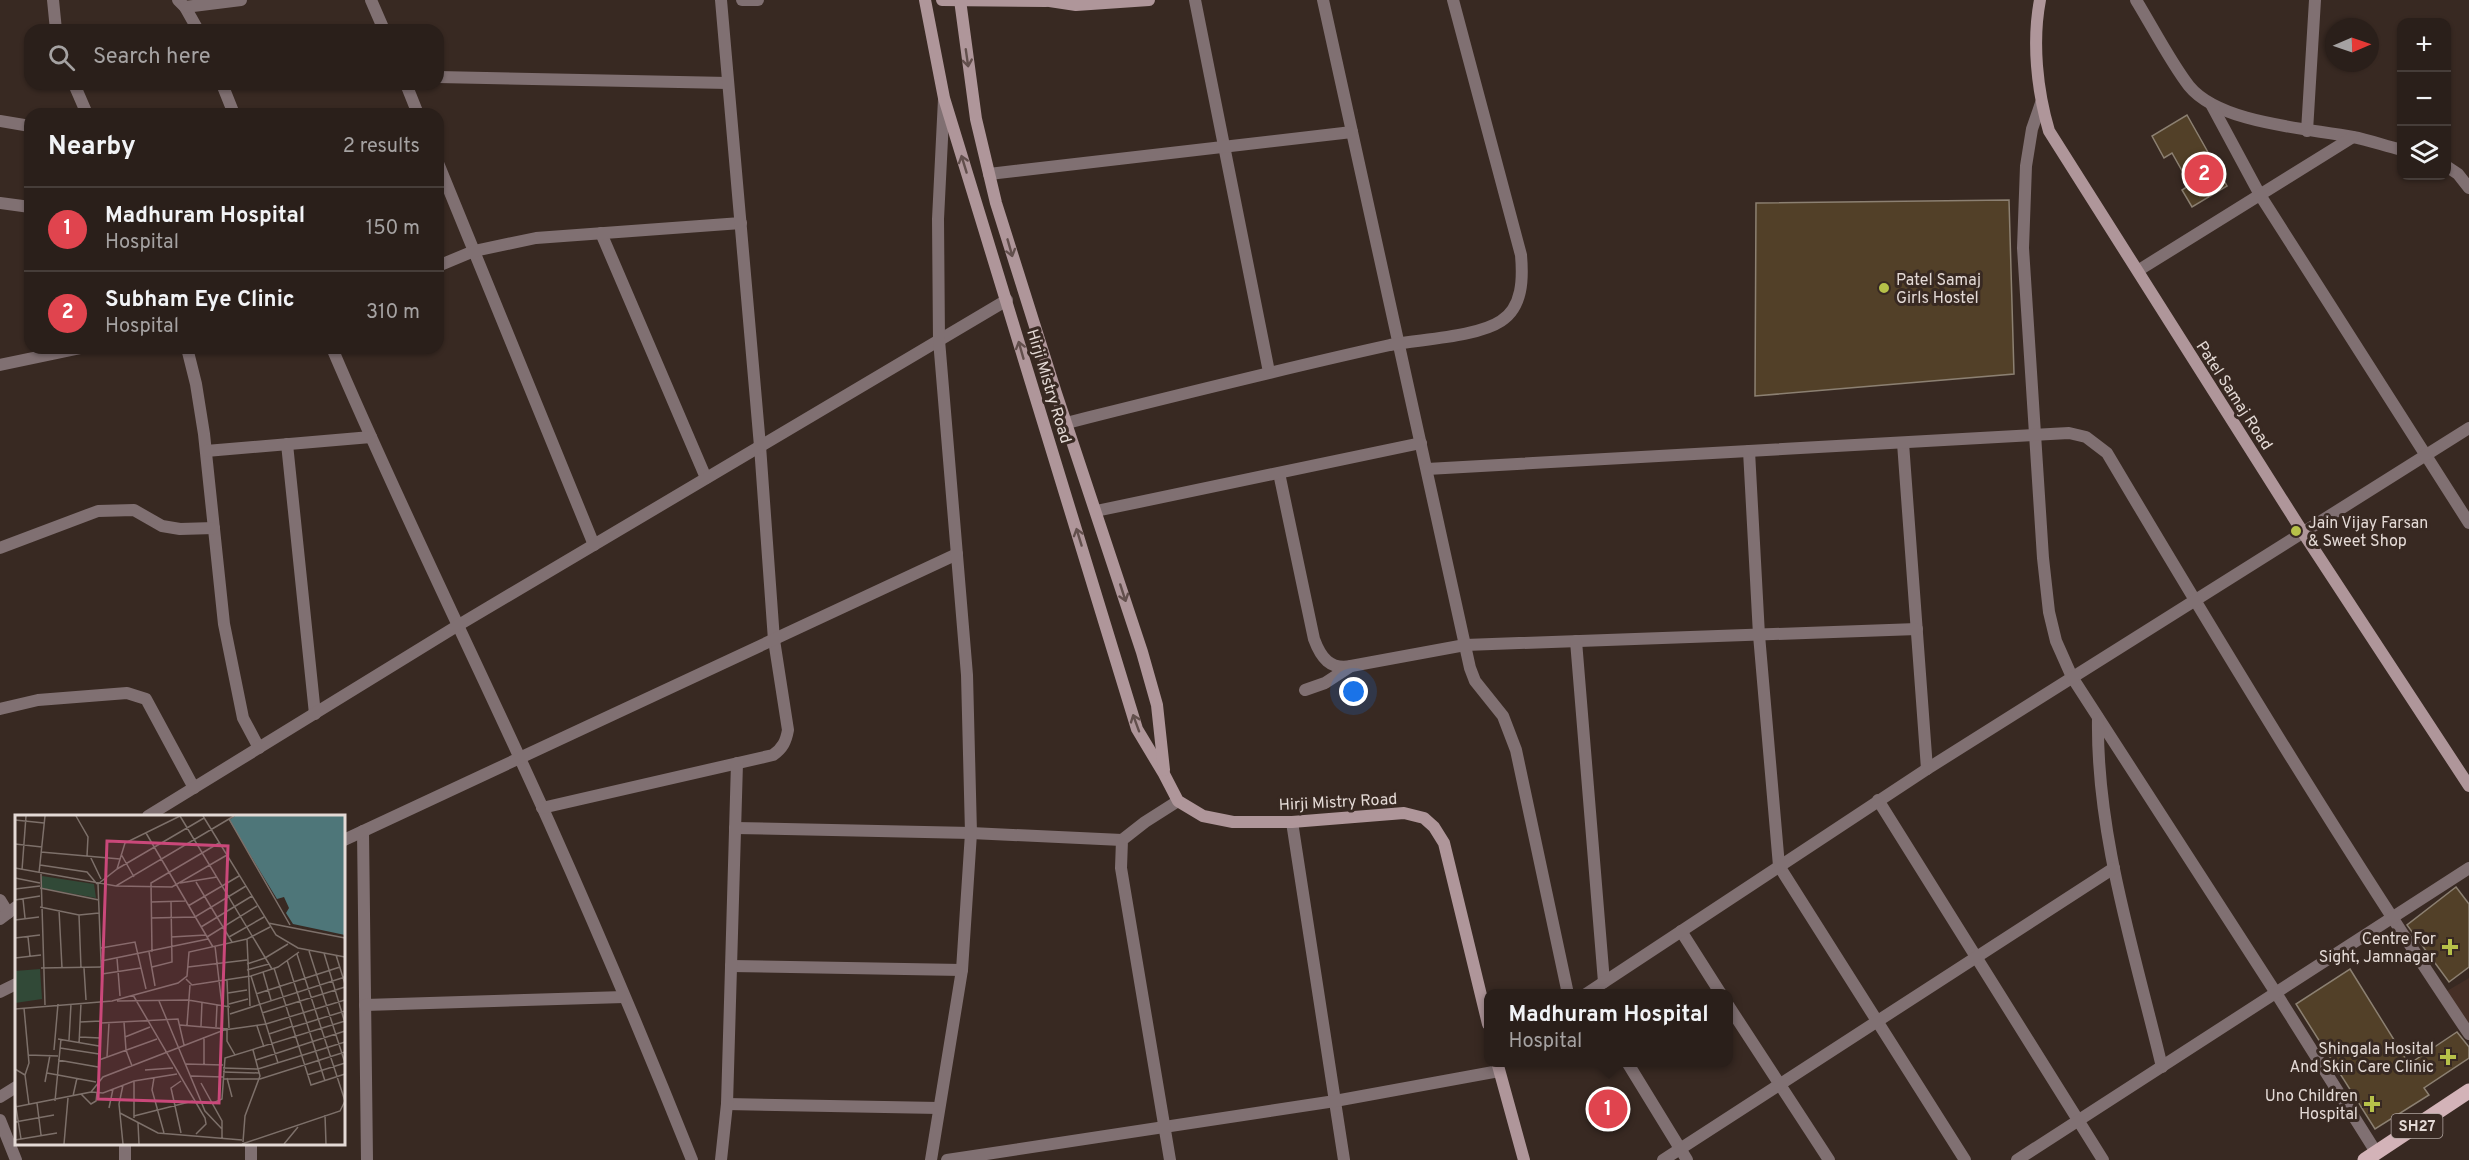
<!DOCTYPE html>
<html lang="en">
<head>
<meta charset="utf-8">
<style>
  :root { --surface:#2a1f1a; --page:#322723; --text:#f1f3f6; --muted:#a5a2a2; --line:#463d39; --accent:#8c9099 }
  body { margin:0; font-family:Overpass,sans-serif; background:var(--page); color:var(--text) }
  .controls { position:absolute; right:18px; top:18px; display:grid; overflow:hidden; border-radius:12px; box-shadow:0 2px 4px #0004 }
  .controls button { width:54px; height:54px; display:grid; place-items:center; padding:0; border:0; border-bottom:2px solid var(--line); background:var(--surface); color:var(--text); font:30px sans-serif }
  .compass { position:absolute; left:2325px; top:18px; width:54px; height:54px; border-radius:50%; background:var(--surface); box-shadow:0 2px 4px #0004; rotate:88deg }
  .you { position:absolute; left:1354px; top:692px; width:21px; height:21px; margin:-15px; border:4px solid #fff; border-radius:50%; background:#1a73e8; box-shadow:0 0 0 9px #1a73e833 }
  .badge { display:grid; place-items:center; width:39px; height:39px; border-radius:50%; background:var(--accent); color:#fff; font-size:20px; font-weight:700 }
  .pin { position:absolute; translate:-50% -50%; border:3px solid #fff; box-shadow:0 2px 6px #0006 }
  .popup { position:absolute; left:1484px; top:989px; width:249px; height:78px; box-sizing:border-box; display:grid; place-content:center; border-radius:12px; background:var(--surface); filter:drop-shadow(0 2px 4px #0005); font-size:20px; white-space:nowrap; color:var(--muted) }
  .popup b { font-size:22px; color:var(--text) }
  .popup::after { content:''; position:absolute; left:50%; top:100%; margin-left:-12px; border:12px solid transparent; border-top-color:var(--surface) }
  .list { margin:0; padding:0; list-style:none }
  h2 { display:flex; justify-content:space-between; align-items:center; height:78px; margin:0; padding:0 24px; font-size:26px }
  h2 small { font-size:20px; font-weight:400; color:var(--muted) }
  .list li { display:grid; grid-template-columns:39px 1fr auto; gap:18px; align-items:center; box-sizing:border-box; height:84px; padding:0 24px; border-top:2px solid var(--line) }
  .list b { display:block; font-size:22px; white-space:nowrap }
  .list p { margin:0; font-size:20px; white-space:nowrap; color:var(--muted) }
  .list em { font-size:20px; font-style:normal; color:var(--muted) }
  .icon { flex:none; width:33px; height:33px; fill:none; stroke:currentColor; stroke-width:2; stroke-linecap:round; stroke-linejoin:round }
  .map { position:relative; flex:none; width:2469px; height:1160px; overflow:hidden }
  .search { position:absolute; background:var(--surface); box-shadow:0 2px 4px #0004; left:24px; top:24px; width:420px; height:66px; display:flex; align-items:center; gap:15px; box-sizing:border-box; padding:0 21px; border-radius:18px; color:var(--muted); font-size:22px }
  .panel { position:absolute; background:var(--surface); box-shadow:0 2px 4px #0004; left:24px; top:108px; width:420px; height:246px; border-radius:18px }
  .map>svg:first-child { display:block }
</style>
</head>
<body>
<div class="map">
<svg width="2469" height="1160" viewBox="0 0 2469 1160">
  <rect width="100%" height="100%" fill="#382922"/>
  <path fill="#452f26" d="M2469 978V1028L2447 991Z"/>
  <g fill="#524028" stroke="#8c8072" stroke-width="1.5">
    <path d="M2187 115 2227 186 2192 207 2182 190 2190 185 2172 153 2164 158 2152 136Z"/>
    <path d="M2009 200 2014 374 1755 396 1756 203Z"/>
    <path d="M2456 887 2469 904V967L2449 982 2407 925Z"/>
    <path d="M2350 969 2409 1064 2457 1032 2469 1047V1058L2424 1088 2429 1095 2375 1129 2296 1004Z"/>
  </g>
  <g fill="none" stroke-linecap="round" stroke-linejoin="round">
    <g stroke="#807072" stroke-width="12">
      <path d="M53 0 56 30"/>
      <path d="M178 0 185 7 198 30"/>
      <path d="M371 0 384 30"/>
      <path d="M742 0H758"/>
      <path d="M1195 0 1269 372"/>
      <path d="M1323 0 1470 668 1475 681 1503 716 1516 750 1568 994"/>
      <path d="M2136 0C2152 26 2171 63 2189 86 2220 124 2307 128 2353 137 2369 140 2385 146 2402 150"/>
      <path d="M185 7 241 0"/>
      <path d="M438 77 728 83"/>
      <path d="M74 84 87 114"/>
      <path d="M222 84 234 114"/>
      <path d="M406 84 418 114"/>
      <path d="M2041 103 2032 129 2026 166 2023 248 2043 558 2049 612 2056 641 2072 677 2276 993 2376 1152"/>
      <path d="M2211 104 2260 195 2469 523"/>
      <path d="M0 121 30 126"/>
      <path d="M2307 131 2315 0"/>
      <path d="M438 163 594 545"/>
      <path d="M2446 166 2458 174 2469 188"/>
      <path d="M989 174 1352 132"/>
      <path d="M0 203 30 207"/>
      <path d="M601 233 706 478"/>
      <path d="M438 266 474 251 536 238 741 223"/>
      <path d="M2139 270 2353 137"/>
      <path d="M187 348 196 384 204 434 224 624 243 718 259 748"/>
      <path d="M332 348C400 508 478 664 549 822 599 934 647 1047 692 1160"/>
      <path d="M0 365 81 348"/>
      <path d="M1066 423C1174 396 1281 369 1390 345 1421 339 1477 337 1501 321 1523 307 1523 278 1521 255L1453 0"/>
      <path d="M1903 443 1927 769"/>
      <path d="M287 444 315 714"/>
      <path d="M206 451 371 437"/>
      <path d="M1749 451 1759 635 1779 866 1965 1160"/>
      <path d="M1427 469 2069 433 2086 437 2107 453C2224 650 2342 845 2469 1034"/>
      <path d="M1279 473 1314 639C1321 658 1330 670 1351 666L1465 645 1917 629"/>
      <path d="M1096 511 1421 443"/>
      <path d="M0 548 98 511 134 510 162 526 180 529 214 528"/>
      <path d="M1576 641 1604 982"/>
      <path d="M1305 690 1325 683 1351 666"/>
      <path d="M0 709 38 700 127 693 146 699 194 788"/>
      <path d="M2098 718C2096 835 2135 953 2162 1067"/>
      <path d="M1878 800 2103 1160"/>
      <path d="M542 808 773 755C783 748 786 741 788 730L774 640 760 446 721 0"/>
      <path d="M148 816 457 626 1007 300"/>
      <path d="M1292 822 1344 1160"/>
      <path d="M735 828 971 833 1122 840"/>
      <path d="M363 831 367 1160"/>
      <path d="M344 840 957 554"/>
      <path d="M0 900 8 913"/>
      <path d="M0 919 16 907"/>
      <path d="M1681 931 1721 994"/>
      <path d="M731 966 962 970"/>
      <path d="M0 992 16 984"/>
      <path d="M1586 994 1927 769 2469 428"/>
      <path d="M365 1005 624 997"/>
      <path d="M1728 1005 1829 1160"/>
      <path d="M1627 1062 1687 1160"/>
      <path d="M0 1097 16 1087"/>
      <path d="M727 1104 939 1108"/>
      <path d="M0 1120 16 1160"/>
      <path d="M125 1144V1160"/>
      <path d="M251 1144V1160"/>
      <path d="M721 1160 727 1104 737 763"/>
      <path d="M931 1160 962 970 971 833 967 675 939 340 938 219 944 99"/>
      <path d="M947 1160 1335 1101 1499 1071"/>
      <path d="M1170 1160 1121 868 1122 840 1145 822 1178 801"/>
      <path d="M1663 1160 2114 868"/>
      <path d="M2017 1160 2469 868"/>
    </g>
    <g stroke="#af969a" stroke-width="12">
      <path d="M925 0 944 98 1137 729 1164 774 1178 801 1203 816 1233 822H1292L1404 813 1424 818 1434 827 1444 843 1488 1024"/>
      <path d="M942 0 1046 1"/>
      <path d="M960 0 976 119 996 203 1056 393 1142 652 1157 705 1164 770"/>
      <path d="M1043 0 1076 5 1149 0"/>
      <path d="M2040 0C2032 42 2037 90 2049 131L2302 531 2469 786"/>
      <path d="M1497 1062 1524 1160"/>
    </g>
    <path stroke="#d3b3b8" stroke-width="15" d="M2365 1160 2469 1091"/>
  </g>
  <defs><path id="oneway-shaft" d="M-6 0H5M1.5-3L5.5 0L1.5 3" fill="none" stroke-width="1.6" stroke-linecap="round" stroke-linejoin="round" transform="scale(1.5)"/></defs>
  <g stroke="#624f4c">
    <use href="#oneway-shaft" transform="translate(967 58) rotate(82)"/>
    <use href="#oneway-shaft" transform="translate(964 164) rotate(-107)"/>
    <use href="#oneway-shaft" transform="translate(1010 248) rotate(74)"/>
    <use href="#oneway-shaft" transform="translate(1021 350) rotate(-106)"/>
    <use href="#oneway-shaft" transform="translate(1079 537) rotate(-107)"/>
    <use href="#oneway-shaft" transform="translate(1123 593) rotate(72)"/>
    <use href="#oneway-shaft" transform="translate(1136 723) rotate(-110)"/>
  </g>
  <g fill="#b6c149" stroke="#382922" stroke-width="2">
    <circle cx="1884" cy="288" r="6"/>
    <circle cx="2296" cy="531" r="6"/>
    <path d="M2447 938h6v6h6v6h-6v6h-6v-6h-6v-6h6z"/>
    <path d="M2445 1048h6v6h6v6h-6v6h-6v-6h-6v-6h6z"/>
    <path d="M2369 1095h6v6h6v6h-6v6h-6v-6h-6v-6h6z"/>
  </g>
  <g text-anchor="middle" stroke-width="6" stroke-linejoin="round" paint-order="stroke">
    <rect fill="#382922" stroke="#b0a5a0" stroke-width="1.5" x="2391.5" y="1114" width="51" height="24" rx="4.5"/>
    <g font-size="15" font-weight="bold" fill="#e4dad6">
      <text x="2417" y="1131">SH27</text>
    </g>
    <g font-size="16" fill="#e4dad6" stroke="#382922" text-anchor="end">
      <text x="1896" y="285" text-anchor="start">Patel Samaj<tspan x="1896" dy="18">Girls Hostel</tspan></text>
      <text x="2308" y="528" text-anchor="start">Jain Vijay Farsan<tspan x="2308" dy="18">&amp; Sweet Shop</tspan></text>
      <text x="2436" y="944">Centre For<tspan x="2436" dy="18">Sight, Jamnagar</tspan></text>
      <text x="2434" y="1054">Shingala Hosital<tspan x="2434" dy="18">And Skin Care Clinic</tspan></text>
      <text x="2358" y="1101">Uno Children<tspan x="2358" dy="18">Hospital</tspan></text>
    </g>
    <g font-size="16" fill="#e4dad6" stroke="#382922">
      <text transform="translate(1050 386) rotate(73)" y="6">Hirji Mistry Road</text>
      <text transform="translate(2235 395) rotate(57)" y="6">Patel Samaj Road</text>
      <text transform="translate(1338 801) rotate(-3)" y="6">Hirji Mistry Road</text>
    </g>
  </g>
  <g transform="translate(15 815)">
    <rect width="330" height="330" fill="#382922"/>
    <path d="M27 61 79 69 81 83 26 73ZM25 154 27 184 0 188V156Z" fill="#314937"/>
    <path d="M220 1H330V120L278 109 271 98 274 93 269 82 262 84 214 5Z" fill="#4e7679"/>
    <path fill="none" stroke="#7d706a" stroke-width="1.5" d="M61 1 73 22 72 41M165 1 257 154M188 1 261 120 283 133 330 142M214 4 275 110M0 5 29 8M131 18 198 132M0 29 27 32M26 37 105 44M106 39 119 62M75 41 86 64M25 50 72 57 82 69M0 53 101 71 219 1M102 54 189 3M7 55 11 1M24 58 30 1M26 59 30 190M0 63 25 68M181 67 217 127M165 68 202 62M101 71 157 72 212 40M25 73 84 85M0 74 25 71M8 84 10 103M0 85 25 81M136 87 170 86M173 91 224 61M25 92 64 100 84 98M44 95 47 153M64 100 66 153M136 103 180 102 231 71M0 105 24 102M253 108 330 123M186 112 237 81M13 122 15 141M156 122 191 120M192 122 242 91M214 122 249 102M0 123 25 120M232 124 235 191M200 131 207 191M86 133 120 127 131 174M294 136 330 248M134 137 140 171M137 137 136 68 204 28M309 138 330 208M282 139 330 286M321 140 330 169M0 143 26 140M102 143 105 181M272 145 310 266M86 146 193 124M232 149 250 143 273 129M137 152 157 147 156 86M173 152 232 145M26 153 87 152M69 153 71 185M259 153 296 270 330 259M232 155 254 149M248 157 256 185M87 159 126 153M236 161 263 248M171 164 177 170 236 161 263 152 284 137M212 165 214 213M213 178 232 175M241 179 325 152M118 180 190 303 191 309 181 319M102 186 173 185 215 192M144 186 190 296 207 314M214 189 233 184M9 193 14 248 10 260M0 194 97 186 163 168 172 161 174 137 232 124 255 112M247 198 330 172M215 199 330 162M65 207 86 206M109 207 111 235 117 251M86 208 163 204 169 230M165 210 212 214V226L220 240M172 210 175 170M186 211 187 187M242 211 249 232M201 212 202 190M278 212 330 196M254 219 278 211M65 222 85 223M110 222 135 212M43 224 84 231M54 225 56 189M64 229 66 188M45 233 84 239M39 235 43 189M13 240 43 241M92 242 94 208M43 245 83 252M84 245 142 224M241 245 330 216M171 249 208 250M189 249V222M208 253 243 254 330 227M0 254 10 260 14 290M130 255 158 253M208 257 244 258M32 258 81 267M292 260 330 248M176 261 208 262M139 263 137 275 149 318M212 263 217 282M84 264 87 172 83 69 102 54 110 28 165 1M208 264H245L330 237M30 267 35 240M186 268 207 306V324M76 277 88 278 119 266 162 259M66 279 76 289 81 286 82 278M58 281 62 263M0 286 6 324M40 286 46 224M22 288 26 320M198 288 207 284 210 243 330 206M0 292 76 277 88 262 209 215 251 209 330 185M94 293 98 274M105 298 143 318 227 325M310 300 311 329M119 301 178 286M119 303V266M0 307 39 300M123 308 124 329M166 318 156 273 166 266M0 325 42 318M228 327 230 301 245 261 238 235M49 329 53 283M108 329 104 289 108 270M227 329 325 296 330 286M269 329 283 312"/>
    <path fill="#ca487a" fill-opacity="0.15" stroke="#ca487a" stroke-width="3" d="M92 26 213 31 204 288 83 284Z"/>
    <rect width="330" height="330" fill="none" stroke="#e4dad6" stroke-width="3"/>
  </g>
</svg>
<div class="controls">
<button>+</button>
<button>−</button>
<button><svg class="icon" aria-label="layers" viewBox="0 0 24 24"><path d="M12 4l9 5-9 5-9-5zM3 14l9 5 9-5"/></svg></button>
</div>
<svg class="compass" viewBox="-18 -18 36 36"><path d="M0-13l5 13h-10z" fill="#e53935"/><path d="M0 13l5-13h-10z" fill="#a5a2a2"/></svg>
<div class="you"></div>
<div class="pin badge" style="left:1608px;top:1109px;background:#e0444e">1</div>
<div class="popup"><b>Madhuram Hospital</b>Hospital</div>
<div class="pin badge" style="left:2204px;top:174px;background:#e0444e">2</div>
<div class="search"><svg class="icon" aria-label="search" viewBox="0 0 24 24"><circle cx="10" cy="10" r="6"/><path d="M15 15l6 6"/></svg>Search here</div>
<section class="panel">
<h2>Nearby<small>2 results</small></h2>
<ul class="list">
<li><span class="badge" style="background:#e0444e">1</span><div><b>Madhuram Hospital</b><p>Hospital</p></div><em>150 m</em></li>
<li><span class="badge" style="background:#e0444e">2</span><div><b>Subham Eye Clinic</b><p>Hospital</p></div><em>310 m</em></li>
</ul>
</section>
</div>
</body>
</html>
